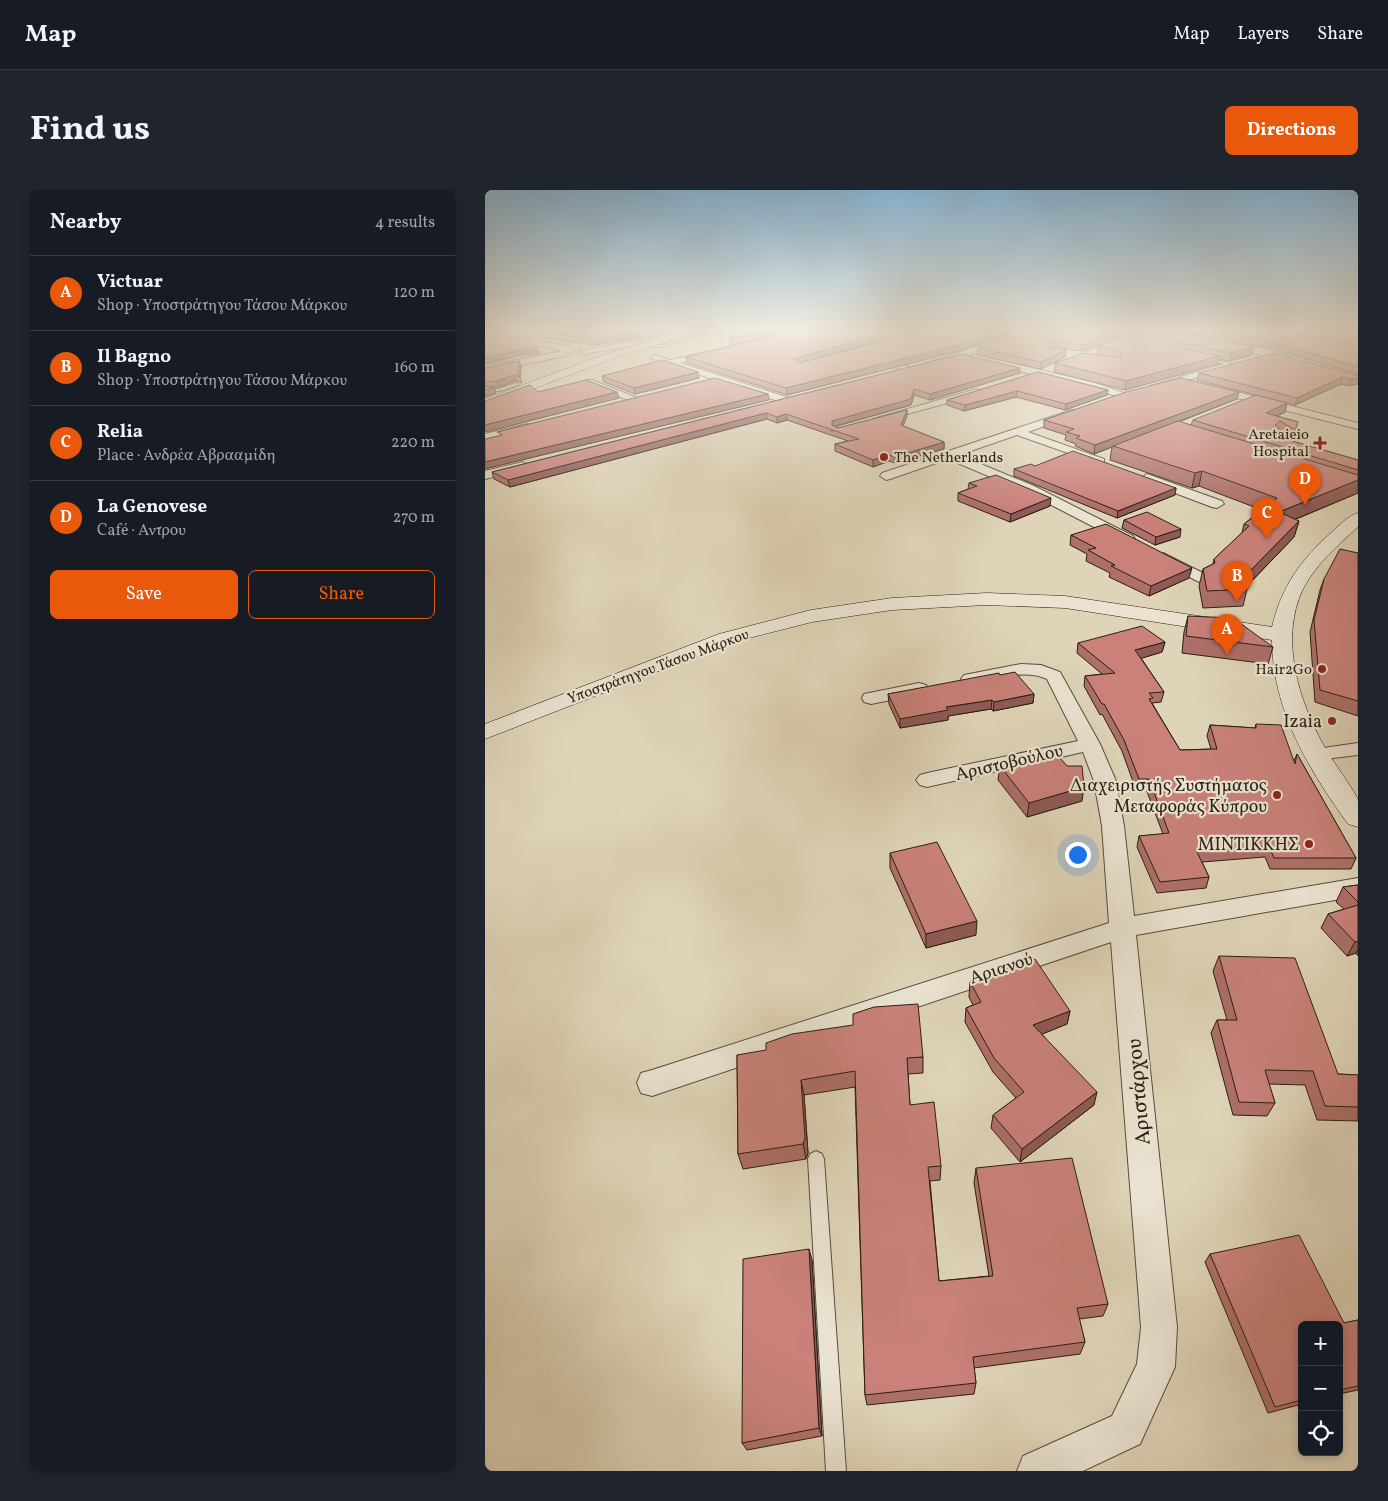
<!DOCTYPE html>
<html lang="en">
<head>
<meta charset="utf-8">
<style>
  :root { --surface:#171b24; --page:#20242c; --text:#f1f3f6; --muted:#9ea1a6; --line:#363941; --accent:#ea580c }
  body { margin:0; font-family:Vollkorn,serif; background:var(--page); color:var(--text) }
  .controls { position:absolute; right:15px; bottom:15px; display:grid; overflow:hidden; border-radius:8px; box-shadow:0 2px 8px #0003 }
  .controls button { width:45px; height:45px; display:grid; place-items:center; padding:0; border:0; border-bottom:1px solid var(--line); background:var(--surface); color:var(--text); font:25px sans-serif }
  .you { position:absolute; left:592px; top:664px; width:18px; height:18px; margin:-12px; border:4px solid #fff; border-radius:50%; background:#1a73e8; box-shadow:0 0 0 8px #1a73e833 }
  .badge { display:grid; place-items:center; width:32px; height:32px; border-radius:50%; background:var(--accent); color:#fff; font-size:16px; font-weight:700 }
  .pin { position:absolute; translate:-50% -41px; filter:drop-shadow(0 1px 2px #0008) }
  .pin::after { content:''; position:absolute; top:26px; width:18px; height:15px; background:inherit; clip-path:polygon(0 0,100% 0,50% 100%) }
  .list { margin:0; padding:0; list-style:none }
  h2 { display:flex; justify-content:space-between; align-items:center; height:65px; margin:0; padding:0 20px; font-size:21px }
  h2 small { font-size:16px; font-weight:400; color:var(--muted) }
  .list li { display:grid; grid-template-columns:32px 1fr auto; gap:15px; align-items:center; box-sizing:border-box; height:75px; padding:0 20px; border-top:1px solid var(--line) }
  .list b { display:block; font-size:19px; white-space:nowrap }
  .list p { margin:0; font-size:16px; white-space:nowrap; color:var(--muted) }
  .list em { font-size:16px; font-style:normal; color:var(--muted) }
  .actions { display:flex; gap:10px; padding:15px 20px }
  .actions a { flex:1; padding:11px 0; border:1px solid var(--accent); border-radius:8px; text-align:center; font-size:18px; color:var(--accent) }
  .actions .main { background:var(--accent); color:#fff }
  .icon { flex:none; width:28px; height:28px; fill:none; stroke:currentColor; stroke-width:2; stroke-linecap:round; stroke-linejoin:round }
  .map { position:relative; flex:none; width:873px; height:1281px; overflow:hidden; border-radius:8px }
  header { display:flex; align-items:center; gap:30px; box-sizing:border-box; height:70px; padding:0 25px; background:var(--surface); border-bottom:1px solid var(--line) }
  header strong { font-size:24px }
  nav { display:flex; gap:28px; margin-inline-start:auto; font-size:18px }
  .intro { display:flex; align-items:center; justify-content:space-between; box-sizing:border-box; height:120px; padding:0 30px }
  h1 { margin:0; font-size:35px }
  .button { padding:12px 22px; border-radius:8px; background:var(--accent); color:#fff; font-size:18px; font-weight:700 }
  main { display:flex; gap:30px; padding:0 30px }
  aside { flex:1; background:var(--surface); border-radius:8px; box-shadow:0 2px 8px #0003 }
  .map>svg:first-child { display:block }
</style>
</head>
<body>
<header>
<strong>Map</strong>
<nav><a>Map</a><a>Layers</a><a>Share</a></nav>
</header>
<div class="intro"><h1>Find us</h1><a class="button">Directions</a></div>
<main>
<aside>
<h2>Nearby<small>4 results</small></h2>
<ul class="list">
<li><span class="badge">A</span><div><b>Victuar</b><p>Shop · Υποστράτηγου Τάσου Μάρκου</p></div><em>120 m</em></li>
<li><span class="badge">B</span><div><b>Il Bagno</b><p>Shop · Υποστράτηγου Τάσου Μάρκου</p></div><em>160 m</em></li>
<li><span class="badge">C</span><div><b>Relia</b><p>Place · Ανδρέα Αβρααμίδη</p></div><em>220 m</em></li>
<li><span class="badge">D</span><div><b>La Genovese</b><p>Café · Αντρου</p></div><em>270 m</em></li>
</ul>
<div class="actions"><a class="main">Save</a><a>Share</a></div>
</aside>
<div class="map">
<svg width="873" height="1281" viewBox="0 0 873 1281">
  <rect width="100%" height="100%" fill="#dfd4b8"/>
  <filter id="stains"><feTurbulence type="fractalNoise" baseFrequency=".004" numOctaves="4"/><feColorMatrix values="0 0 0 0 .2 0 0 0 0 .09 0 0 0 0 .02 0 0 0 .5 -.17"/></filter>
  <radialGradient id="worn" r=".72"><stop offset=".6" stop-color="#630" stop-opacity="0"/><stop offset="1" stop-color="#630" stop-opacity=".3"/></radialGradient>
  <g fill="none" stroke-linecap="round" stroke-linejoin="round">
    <defs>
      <g id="lane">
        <path d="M227 140H232L177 157H152L177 155Z"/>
        <path d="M716 167 748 174 750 175 748 176 718 169Z"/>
        <path d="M31 193 33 195 15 201H0V199H14Z"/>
        <path d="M331 961 337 964 339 969 361 1281H341L323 969 325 964Z"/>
      </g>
      <g id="street">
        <path d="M0 140 85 157 89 160 85 163 0 143Z"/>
        <path d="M541 140H551L516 155 450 175 443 173Z"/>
        <path d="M655 140H665L579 176 572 174Z"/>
        <path d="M150 150 153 151V155L98 164 94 161Z"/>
        <path d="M231 160 234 161V165L195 173 304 208V212H296L165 168 169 165 185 170Z"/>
        <path d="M78 161 81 162V166L0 182V176Z"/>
        <path d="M383 166H389L431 179 426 182 383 170Z"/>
        <path d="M505 168 610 193 645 205 640 208 502 173 501 171Z"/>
        <path d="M743 173 746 174V178L670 199 665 196Z"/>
        <path d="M101 190H107L155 209 146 211 101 194Z"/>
        <path d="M724 195 873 233V239L721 200V196Z"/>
        <path d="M492 199 497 202 495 204 393 232 388 229Z"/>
        <path d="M587 220 591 221V225L543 242 619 269V273H611L532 245 474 265 549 296 648 346 650 349 648 352H638L541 302 463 269 405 289 401 290 395 286 397 283Z"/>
        <path d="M42 234 46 235V239L0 250V244Z"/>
        <path d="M38 272 44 276 42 279 0 289V281Z"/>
        <path d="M662 284 737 311 739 314 732 318 727 317 658 291 656 288Z"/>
        <path d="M678 363 722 385 725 388 717 393 712 391 673 370 671 367Z"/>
        <path d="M536 474 556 475 575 482 615 554 631 591 639 636 649 726 873 688V706L651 745 692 1137 690 1177 655 1254 598 1281H532L538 1266 627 1226 652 1174 656 1137 626 752 167 906 156 903 152 893 156 883 167 880 624 733 617 636 609 591 598 562 442 597 435 595 431 590 435 585 442 583 593 551 562 489C538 478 509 490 485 494L479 493 476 489 479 485Z"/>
        <path d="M434 493 441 495 443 499 441 503 386 514 379 512 377 508 379 504Z"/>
        <path d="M873 553V565L831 570 824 568 821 564 824 560Z"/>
      </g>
      <g id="secondary">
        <path d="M205 140H219L129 168 0 217V209L121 164Z"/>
        <path d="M663 140H681L788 161 873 185V192L786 167 668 143Z"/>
        <path d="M873 323V337C853 355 831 374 818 399 794 449 814 511 839 556 844 566 872 604 873 610 873 618 873 629 873 637L863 634C824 580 787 519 787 450L580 418 502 415 407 420 327 432 248 452 0 549V534L234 444 326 420 407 408 502 403 580 406 787 437C797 395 816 370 848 341 856 334 863 326 873 323Z"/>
      </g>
    </defs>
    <use href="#lane" stroke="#564c3c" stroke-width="2"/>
    <use href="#street" stroke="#564c3c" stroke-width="2"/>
    <use href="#secondary" stroke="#291f12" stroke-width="1"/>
    <use href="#lane" fill="#eae3d1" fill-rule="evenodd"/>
    <use href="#street" fill="#eae3d1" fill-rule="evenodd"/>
    <use href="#secondary" fill="#eae3d1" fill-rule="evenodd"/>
  </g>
  <g fill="#ad6f69" stroke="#291f12" fill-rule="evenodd">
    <path d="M6 140H193L165 149 155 150 150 148 110 155Z"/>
    <path d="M256 140H535L473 161 302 205 202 173 201 167 288 145 246 155 244 142ZM424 142 427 144 335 168Z"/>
    <path d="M651 140 596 161 565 157 581 160 580 167 556 179 492 165 493 158Z"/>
    <path d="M654 140 767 165 744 171 734 169 733 174 640 200 569 182 570 173 612 164 613 156Z"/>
    <path d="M689 140H784L873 156V184L788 159Z"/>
    <path d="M787 140H873V154Z"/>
    <path d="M477 164 535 183 445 210 429 205 426 215 349 237 353 238 422 220V226L418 236 459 252V259L410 273 404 271 388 277 350 261V254L363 251 302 230 292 233 282 229 25 297 9 289 7 282Z"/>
    <path d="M34 171 36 177 35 187 37 193 30 191 14 197H9L11 203 0 207V178Z"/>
    <path d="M155 176 214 188 150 204 119 192 117 186 155 177Z"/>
    <path d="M553 182 623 200 622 205 580 220 531 207 479 221 462 215V210Z"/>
    <path d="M714 183 873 186 864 196 856 194 810 215 712 190Z"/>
    <path d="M752 209 694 232 706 235 708 230 802 213 800 222 792 226 813 232 807 251 873 270V303L809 330 814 331 809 347 763 395 758 416 718 418 714 396 718 379 728 374 729 369 757 343 759 334 777 320 714 296 707 298 625 270 627 257 609 264 590 256 591 254 580 250 581 245 559 238V230Z"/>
    <path d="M550 276 691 298 690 305 632 328 529 286V279Z"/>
    <path d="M484 293 565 316 525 332 473 311V303L483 299Z"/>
    <path d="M639 330 695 347 670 355 637 338Z"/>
    <path d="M586 345 704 388 664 406 624 387 625 383 601 371 602 364 585 355Z"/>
    <path d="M873 363V526L830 512 825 442 835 400 839 389Z"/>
    <path d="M703 426 788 457 783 474 697 463 699 442Z"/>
    <path d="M680 452 677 462 656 468 679 502 676 512 667 513 695 560 726 559 722 546 725 535 770 538 771 534 809 571 812 564 871 668 866 679H785L780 667 717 672 724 687 721 698 672 703 652 657 654 646 678 644 661 599 651 600 637 561 617 524 615 525 599 496 600 486 617 484 592 463 593 453Z"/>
    <path d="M515 485 549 504 548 513 508 521 506 519 463 526V530L415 538 404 514 403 504Z"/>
    <path d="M515 576 597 611 542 627 513 590Z"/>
    <path d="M405 663 491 745 441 758 405 678Z"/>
    <path d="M873 695V766L871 763 862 766 836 738 843 724 859 719 851 712 858 697Z"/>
    <path d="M734 766 853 884 873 885V931L832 930 820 895 784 894 790 913 782 926 748 925 726 843 732 830H742L728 781Z"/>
    <path d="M485 792 585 821 582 834 557 844 609 915 535 972 506 938 508 925 531 908 508 882 480 832 481 818 488 815 484 807Z"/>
    <path d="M252 865 438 867V883L423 884 425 915 456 976 455 990 445 991 454 1091 504 1086 489 993 491 978 623 1114 618 1126 594 1129 600 1152 595 1164 489 1178 491 1193 489 1204 382 1215 380 1205 370 897 319 905 323 963 321 969 258 979 253 964Z"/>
    <path d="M725 1064 859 1133 873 1130V1200L854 1204V1135H817V1214L783 1223 720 1072Z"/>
    <path d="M327 1070 337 1246 262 1260 257 1253Z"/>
  </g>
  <g fill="#8d5a55" stroke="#291f12">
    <path d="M178 140H193L165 149 155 150 154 145Z"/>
    <path d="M285 140H313L246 155 245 148Z"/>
    <path d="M411 140H423L424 142 308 175V169Z"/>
    <path d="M518 140H535L473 161 302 205 301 198Z"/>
    <path d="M636 140H651L596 161 597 155Z"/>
    <path d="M149 143 150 148 110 155 109 149Z"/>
    <path d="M769 157 767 165 744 171 746 163Z"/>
    <path d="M52 158 54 164 37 165 0 174V168L36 160Z"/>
    <path d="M581 160 580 167 556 179V172Z"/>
    <path d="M734 166 733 174 640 200 641 191Z"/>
    <path d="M34 171 36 177 35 187 33 185Z"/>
    <path d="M535 178V183L445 210V204Z"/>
    <path d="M213 182 214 188 150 204 149 198Z"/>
    <path d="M29 185 30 191 14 197 12 191Z"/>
    <path d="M858 187 856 194 810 215 812 208Z"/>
    <path d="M873 188V194L864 196 866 189Z"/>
    <path d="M9 197 11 203 0 207V200Z"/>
    <path d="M429 199V205L426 215 347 237V242V231Z"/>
    <path d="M623 200 622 205 580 220 581 214Z"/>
    <path d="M532 201 531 207 479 221 480 215Z"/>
    <path d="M132 202 134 208 1 242 0 240V235Z"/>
    <path d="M754 202 752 209 629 256H628L627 257 609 264 610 255Z"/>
    <path d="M283 204 284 210 0 279V272Z"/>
    <path d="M802 213 800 222 779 232 781 223Z"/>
    <path d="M422 220V226L416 241V235Z"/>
    <path d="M281 223 282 229 25 297 23 290Z"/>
    <path d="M301 224 302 230 292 233V227Z"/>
    <path d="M459 252V259L410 273V267Z"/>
    <path d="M404 265V271L388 277V270Z"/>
    <path d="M717 281 714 296 707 298 710 283Z"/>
    <path d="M873 290V303L789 338 794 322Z"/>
    <path d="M691 298 690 305 632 328 633 321Z"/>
    <path d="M566 308 565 316 525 332 526 324Z"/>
    <path d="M814 331 809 347 760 398 765 381Z"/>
    <path d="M696 339 695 347 670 355 671 347Z"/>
    <path d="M707 378 704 388 664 406 666 396Z"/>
    <path d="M680 452 677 462 648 471 650 460Z"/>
    <path d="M549 504 548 513 508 521 509 512Z"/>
    <path d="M507 510 506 519 463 526V530L415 538V529L461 517Z"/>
    <path d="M599 597 597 611 542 627 544 613Z"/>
    <path d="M492 731 491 745 441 758V744Z"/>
    <path d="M873 751V759L871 763 862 766 870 752Z"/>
    <path d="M585 821 582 834 545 849 548 835Z"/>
    <path d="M316 890 319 905 323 963 321 969 318 954Z"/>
    <path d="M612 902 609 915 535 972 537 959Z"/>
    <path d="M324 1059 327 1070 337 1246 334 1238Z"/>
  </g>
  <g fill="#c9817a" stroke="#291f12">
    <path d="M0 140 45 151 52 158 36 160 0 168Z"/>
    <path d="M41 140H178L164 144 154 145 149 143 109 149Z"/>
    <path d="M256 140H285L245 148 244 142Z"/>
    <path d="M311 140H411L308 169 314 173 427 144 430 140H518L474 155 301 198 201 167Z"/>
    <path d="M539 140H636L597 155 565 150V157L581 160 556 172 493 158Z"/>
    <path d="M654 140H687L769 157 746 163 695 152 693 154 696 158 734 166 641 191 570 173 598 163 636 168V161L613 156Z"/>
    <path d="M721 140H784L873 156V177L790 153Z"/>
    <path d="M825 140H873V148Z"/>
    <path d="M788 163 873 186V188L866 189 858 187 812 208 714 183Z"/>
    <path d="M477 164 535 178 445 204 429 199 426 209 347 231V235L353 238 422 220 416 235 459 252 410 267 404 265 388 270 350 254 374 249 301 224 292 227 281 223 23 290 7 282Z"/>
    <path d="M178 170 213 182 149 198 117 186Z"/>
    <path d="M34 171 33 185 35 187 29 185 12 191 0 192V178Z"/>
    <path d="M553 182 623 200 581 214 532 201 480 215 462 210Z"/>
    <path d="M230 188 283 204 0 272V249L17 245 12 242Z"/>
    <path d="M696 188 754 202 610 255 591 248 595 246 581 242 589 239 559 230 641 202Z"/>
    <path d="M101 190 132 202 0 235V211L45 195 53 202Z"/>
    <path d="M0 196 9 197 0 200Z"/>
    <path d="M771 205 802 213 781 223 813 232 810 240 795 231 790 235 801 244 809 246 807 251 873 270V280L708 230Z"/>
    <path d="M693 231 873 285V290L794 322 814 331 765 381 763 399 722 401 718 379 730 373 729 369 764 336 759 334 792 308 717 281 710 283 628 256Z"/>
    <path d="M588 261 691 298 633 321 529 279 546 274 550 276Z"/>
    <path d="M511 285 566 308 526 324 473 303 492 296 484 293Z"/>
    <path d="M662 322 696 339 671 347 639 330Z"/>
    <path d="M621 334 707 378 666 396 626 376 630 375 603 360 611 358 586 345Z"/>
    <path d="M855 359 873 363V511L835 500 829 430 839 389Z"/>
    <path d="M703 426 748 428 788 457 701 446Z"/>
    <path d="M657 436 680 452 650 460 679 502 664 503 668 508 664 509 695 560 732 559 725 535 771 538V534L796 535 810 574 812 564 871 668H789L784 656 712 662 724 687 675 692 654 646 684 643 664 589H654L639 550 619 514H617L600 486 630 483 593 453Z"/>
    <path d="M530 482 549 504 509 512 507 510 461 517 463 520 415 529 403 504 514 483 515 485Z"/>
    <path d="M569 561 582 576H597L599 597 544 613 515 576Z"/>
    <path d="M452 652 492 731 441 744 405 663Z"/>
    <path d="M873 695V712L858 697Z"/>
    <path d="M873 715V751L870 752 843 724Z"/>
    <path d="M734 766 810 768 853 884 873 885V917L840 916 828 881 780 880 790 913 754 912 732 830H752Z"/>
    <path d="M550 769 585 821 548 835 612 902 537 959 508 925 539 902 509 868 481 818 496 812 485 792Z"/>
    <path d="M433 814 438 867 422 868 425 915 449 912 456 976 443 977 454 1091 508 1086 491 978 587 968 623 1114 592 1118 600 1152 488 1167 491 1193 380 1205 370 881 316 890 320 948 318 954 253 964 252 865 281 860V853L307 844 368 835V824L389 817Z"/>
    <path d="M814 1045 859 1133 873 1130V1196L854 1200V1135H817V1210L790 1217 725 1064Z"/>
    <path d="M324 1059 334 1238 257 1253 258 1069Z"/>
  </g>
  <linearGradient id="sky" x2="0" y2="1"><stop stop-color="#87b5d5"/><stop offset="0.44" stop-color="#f1ecdf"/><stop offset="1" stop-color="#f1ecdf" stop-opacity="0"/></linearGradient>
  <rect width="873" height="319" fill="url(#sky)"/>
  <g fill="#8f2418" stroke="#eae3d1" stroke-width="2">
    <path d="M832.5 245.5h5v5h5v5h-5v5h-5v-5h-5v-5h5z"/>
    <circle cx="399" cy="267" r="5"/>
    <circle cx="837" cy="479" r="5"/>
    <circle cx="847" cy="531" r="5"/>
    <circle cx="792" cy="605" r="5"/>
    <circle cx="824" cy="654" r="5"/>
  </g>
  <g text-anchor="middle" stroke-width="4.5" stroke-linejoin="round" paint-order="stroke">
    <g font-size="15" fill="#291f12" stroke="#eae3d1" text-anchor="end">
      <text x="824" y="249">Aretaieio<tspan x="824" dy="17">Hospital</tspan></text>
      <text x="409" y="272" text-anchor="start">The Netherlands</text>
      <text x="827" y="484">Hair2Go</text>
    </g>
    <g font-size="15" fill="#291f12" stroke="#eae3d1">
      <text transform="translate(173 476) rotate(-20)" y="5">Υποστράτηγου Τάσου Μάρκου</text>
    </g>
    <g font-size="18" fill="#291f12" stroke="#eae3d1" text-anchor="end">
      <text x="837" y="537">Izaia</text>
      <text x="782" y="601">Διαχειριστής Συστήματος<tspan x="782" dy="21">Μεταφοράς Κύπρου</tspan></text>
      <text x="814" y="660">ΜΙΝΤΙΚΚΗΣ</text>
    </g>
    <g font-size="18" fill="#291f12" stroke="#eae3d1">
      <text transform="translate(524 572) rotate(-13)" y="6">Αριστοβούλου</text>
      <text transform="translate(516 778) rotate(-18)" y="6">Αριανού</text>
    </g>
    <g font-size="21" fill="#291f12" stroke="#eae3d1">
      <text transform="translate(653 902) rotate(-95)" y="7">Αριστάρχου</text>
    </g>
  </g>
  <rect width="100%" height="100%" filter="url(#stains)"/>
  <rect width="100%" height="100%" fill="url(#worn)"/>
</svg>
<div class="controls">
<button>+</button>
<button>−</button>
<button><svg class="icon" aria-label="locate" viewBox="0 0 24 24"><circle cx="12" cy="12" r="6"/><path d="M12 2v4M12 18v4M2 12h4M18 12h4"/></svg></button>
</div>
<div class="you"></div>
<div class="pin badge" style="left:742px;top:465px">A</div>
<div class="pin badge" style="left:752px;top:412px">B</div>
<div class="pin badge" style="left:782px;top:349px">C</div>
<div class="pin badge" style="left:820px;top:315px">D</div>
</div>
</main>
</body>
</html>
